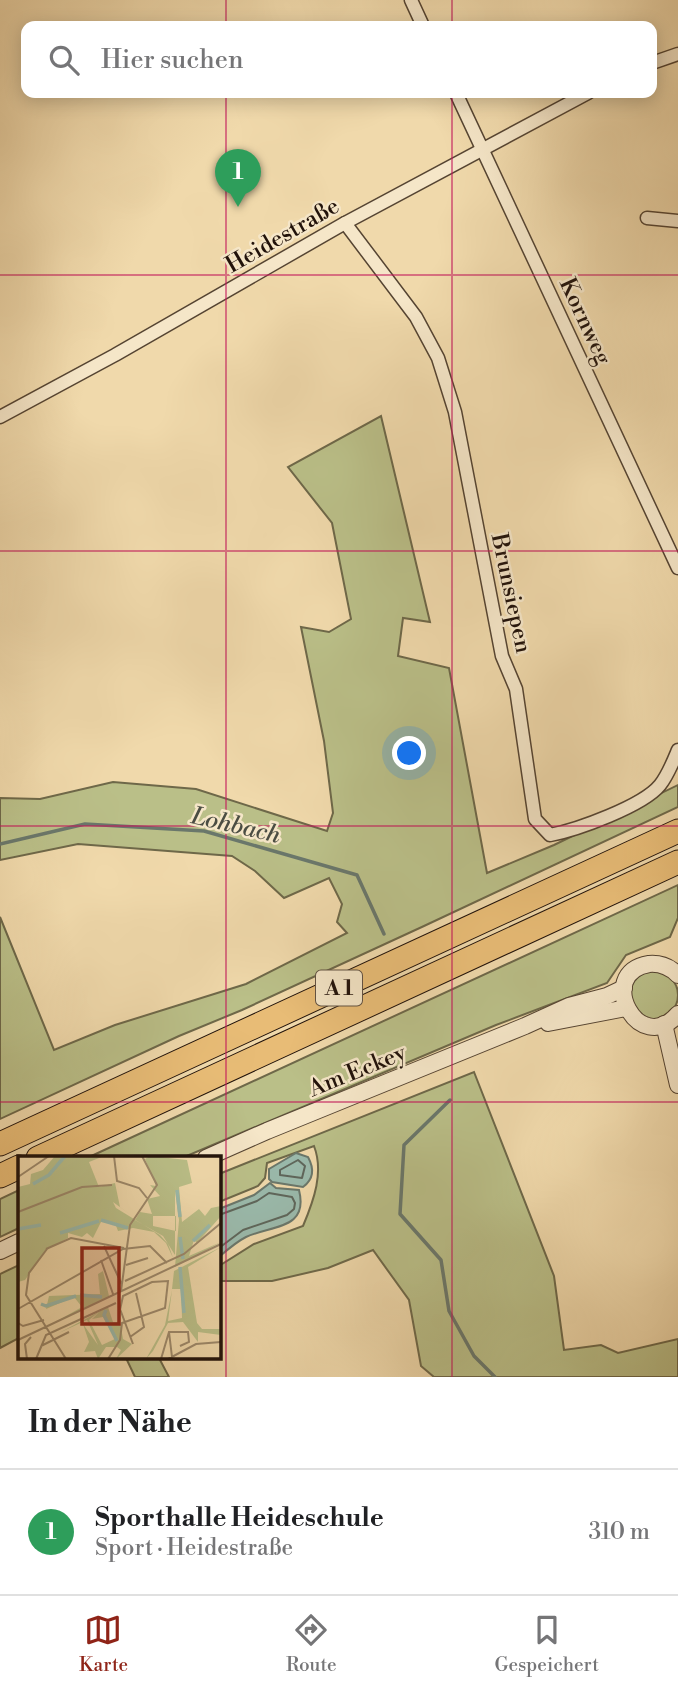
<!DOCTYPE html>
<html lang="de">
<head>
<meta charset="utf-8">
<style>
  :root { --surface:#fff; --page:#f6f6f6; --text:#202124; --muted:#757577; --line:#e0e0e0; --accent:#8f2418 }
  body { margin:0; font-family:"Libre Bodoni",serif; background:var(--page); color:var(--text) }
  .you { position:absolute; left:410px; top:754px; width:24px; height:24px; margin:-18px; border:5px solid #fff; border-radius:50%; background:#1a73e8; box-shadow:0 0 0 10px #1a73e833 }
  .badge { display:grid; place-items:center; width:46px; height:46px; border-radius:50%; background:var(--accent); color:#fff; font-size:23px; font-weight:700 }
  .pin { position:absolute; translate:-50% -58px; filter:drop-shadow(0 2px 4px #0008) }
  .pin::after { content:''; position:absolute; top:37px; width:24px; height:21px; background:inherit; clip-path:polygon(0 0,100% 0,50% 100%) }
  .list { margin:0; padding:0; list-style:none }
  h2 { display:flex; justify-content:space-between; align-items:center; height:91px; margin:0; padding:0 28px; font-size:30px }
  h2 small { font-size:23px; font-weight:400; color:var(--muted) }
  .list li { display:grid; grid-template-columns:46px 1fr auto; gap:21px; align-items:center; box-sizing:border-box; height:126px; padding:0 28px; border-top:2px solid var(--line) }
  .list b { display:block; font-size:26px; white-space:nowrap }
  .list p { margin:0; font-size:23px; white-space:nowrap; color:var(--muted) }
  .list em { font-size:23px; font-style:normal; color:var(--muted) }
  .icon { flex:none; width:38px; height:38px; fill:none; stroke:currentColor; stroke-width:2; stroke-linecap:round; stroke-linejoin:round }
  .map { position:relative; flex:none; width:678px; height:1377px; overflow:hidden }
  .search { position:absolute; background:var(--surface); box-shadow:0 4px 18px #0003; left:21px; right:21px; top:21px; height:77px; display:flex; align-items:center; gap:18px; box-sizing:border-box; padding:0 24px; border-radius:14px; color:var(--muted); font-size:26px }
  .sheet { height:217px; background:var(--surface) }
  nav { display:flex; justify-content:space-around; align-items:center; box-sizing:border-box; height:98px; border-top:2px solid var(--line); background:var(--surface); font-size:19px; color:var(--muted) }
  nav a { display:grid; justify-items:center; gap:4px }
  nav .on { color:var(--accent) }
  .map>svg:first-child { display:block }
</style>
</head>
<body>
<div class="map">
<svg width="678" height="1377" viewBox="0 0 678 1377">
  <rect width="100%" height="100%" fill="#f0d9ab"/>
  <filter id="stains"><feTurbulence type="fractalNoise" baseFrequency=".00286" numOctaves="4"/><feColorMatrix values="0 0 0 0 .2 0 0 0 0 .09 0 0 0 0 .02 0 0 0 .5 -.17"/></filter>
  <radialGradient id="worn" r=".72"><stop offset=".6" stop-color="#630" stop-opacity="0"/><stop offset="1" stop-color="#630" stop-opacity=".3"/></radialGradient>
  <g fill="#babf88" stroke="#6e6849" stroke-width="2">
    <path d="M381 416 430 622 403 618 398 656 449 668 487 873 554 845 678 785V807L424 926 242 1010 179 1036 0 1119V917L54 1050 115 1025 246 984 347 933 337 922 342 904 329 878 284 898 255 871 232 856 78 844 0 860V798L40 799 113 782 196 789 327 831 333 813 324 741 301 627 329 632 351 619 332 523 288 467Z"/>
    <path d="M678 885V918L670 937 626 955 607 983 496 1025 182 1158H87Z"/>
    <circle cx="654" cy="995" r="24"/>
    <path d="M474 1072 554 1276 564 1350 601 1345 618 1353 678 1339V1377H434L421 1366 409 1300 373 1250 328 1268 272 1281H219V1266L254 1244 303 1226C314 1200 324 1172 314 1146L267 1163 265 1178 258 1186 219 1202V1174Z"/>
    <path d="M19 1190V1228L0 1237V1199Z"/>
    <path d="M19 1265V1338L0 1348V1274Z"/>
    <path d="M126 1358H159L169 1377H135Z"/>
  </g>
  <g fill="#9abaac" stroke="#6a776b" stroke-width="2">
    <path d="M296 1153 308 1157C314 1168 314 1179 303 1187L272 1182 269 1179V1169Z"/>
    <path d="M270 1183 276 1188 299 1190C309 1230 272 1225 246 1237 236 1242 227 1250 219 1257V1209L254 1195Z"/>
  </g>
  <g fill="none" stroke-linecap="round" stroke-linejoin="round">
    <g stroke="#5e665b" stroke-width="2">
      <path d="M298 1160 305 1166 302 1178 280 1175V1170Z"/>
      <path d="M219 1215 257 1201 269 1193 292 1197 295 1203 294 1209 287 1215 243 1230 219 1248"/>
    </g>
    <g stroke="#6a776b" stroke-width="3.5">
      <path d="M0 844 85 824 204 831 357 875 384 934"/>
      <path d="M450 1100 404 1145 400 1214 441 1260 449 1311 474 1356 495 1377"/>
    </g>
    <defs>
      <g id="minor">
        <path d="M411 0 423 26"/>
        <path d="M652 63 678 54"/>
        <path d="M456 93 678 568"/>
        <path d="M647 218 678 221"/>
        <path d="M345 223 416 317 438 358 455 412 502 656 516 689 535 819 550 835C577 830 643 806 660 785 668 775 673 762 678 750"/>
        <path d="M0 417 115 355 345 223 588 93"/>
      </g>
      <g id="tertiary">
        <path d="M678 975C670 967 661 963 649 964 594 973 639 1059 678 1014"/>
        <path d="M548 1023 626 1008"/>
        <path d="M664 1024 678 1085"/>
        <path d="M206 1158 267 1131 525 1026 569 1006 607 996 624 988"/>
        <path d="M0 1251 19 1242"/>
      </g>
      <g id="motorway">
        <path d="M0 1144 678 831"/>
        <path d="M38 1158 678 862"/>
        <path d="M0 1176 19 1167"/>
      </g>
    </defs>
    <use href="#minor" stroke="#554432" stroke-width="15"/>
    <use href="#tertiary" stroke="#554432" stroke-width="18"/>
    <use href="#motorway" stroke="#21120a" stroke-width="25"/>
    <use href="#minor" stroke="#f5e6c8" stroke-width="12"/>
    <use href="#tertiary" stroke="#f5e6c8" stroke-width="16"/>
    <use href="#motorway" stroke="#e8bc76" stroke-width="23"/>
  </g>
  <path fill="none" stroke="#c2185b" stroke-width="2" stroke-opacity="0.55" d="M226 0V26M452 0V26M226 93V1377M452 93V1377M0 275H678M0 551H678M0 826H678M0 1102H678"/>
  <g text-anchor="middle" stroke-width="5" stroke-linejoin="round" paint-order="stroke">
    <rect fill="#f5e6c8" stroke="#615243" stroke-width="2" x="316" y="970.5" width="46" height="35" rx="5"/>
    <g font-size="21" font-weight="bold" fill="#21120a">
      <text x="339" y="995">A 1</text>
    </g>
    <g font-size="23" fill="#21120a" stroke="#f5e6c8">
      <text transform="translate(282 235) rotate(-30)" y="8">Heidestraße</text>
      <text transform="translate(586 321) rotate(65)" y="8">Kornweg</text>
      <text transform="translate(512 593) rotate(78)" y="8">Brunsiepen</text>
      <text transform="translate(357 1070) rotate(-22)" y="8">Am Eckey</text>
    </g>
    <g font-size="24" font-style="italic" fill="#4b4d43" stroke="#f5e6c8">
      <text transform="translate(236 825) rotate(13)" y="8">Lohbach</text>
    </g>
  </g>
  <g transform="translate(18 1156)">
    <rect width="203" height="203" fill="#f0d9ab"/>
    <path d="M37 0H86L71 6 81 31 97 27 102 51 117 62 95 46 98 52 142 79 150 88 152 93 155 102 148 87 136 76 115 72 100 75 97 67 83 66 75 82 69 77 64 81 50 77V82L29 93 7 124 0 126V31L12 28 13 18 25 14ZM132 0 169 4 174 27 186 36 174 27 161 31 164 66 181 53 187 60 193 52 203 50V60L179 87 176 84 171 100 203 86 157 111 161 64 157 35V99L145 80 117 64 122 56 134 58 129 43 142 40 132 29 138 30 127 3ZM135 60H158V75L135 70ZM203 91 170 111 179 167 184 173H203V179L180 176V186L165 166 150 167 135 195 128 203 147 169 154 134 150 165 164 162 163 133H154L156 115ZM85 115 91 140 102 136 30 170 64 151 56 141 28 153 31 140 82 138 80 118ZM90 151 95 166H102L105 183 114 188 98 203 103 194 99 191H88L80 203 77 195 66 196 71 186 65 168 80 189 69 164 41 177ZM81 156 74 163 85 161 97 183 84 189 71 164Z" fill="#babf88" fill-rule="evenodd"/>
    <path fill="none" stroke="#9abaac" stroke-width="3.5" d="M15 28 31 19 47 0M159 34 162 61M83 64 110 72M0 73 23 69M42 77 81 65M162 81 165 103M175 85 192 69M162 111 166 157M62 139 84 141M23 148 28 150 58 140M88 154 86 159 99 185"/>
    <path fill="none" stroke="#9d896b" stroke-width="2" d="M96 0 99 25 121 32 129 42M0 21 31 0M0 56 64 31 94 29M86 90 104 129M28 93 53 82 106 92M29 93 11 117 8 139 48 203M83 104 95 138M108 109 130 102M107 125 166 98 203 67M103 135 112 69 139 29 124 0M0 153 105 93 132 90 149 107M102 153 115 188M0 167 5 170 26 164M151 176 154 201M112 181 126 171 118 137M0 184 203 88M23 190 51 176M9 203 7 188 13 181M18 203 28 179 98 147M90 203 102 184 104 167 147 152 150 125 134 126 105 140 102 154M143 203 151 176H170L171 186 162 190M150 203 178 188 203 186"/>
    <path fill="#8f2418" fill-opacity="0.15" stroke="#8f2418" stroke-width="3.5" d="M64 92H101V168H64Z"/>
    <rect width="203" height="203" fill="none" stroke="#21120a" stroke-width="3.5"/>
  </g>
  <rect width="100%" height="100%" filter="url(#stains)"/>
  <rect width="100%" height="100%" fill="url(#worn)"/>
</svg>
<div class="you"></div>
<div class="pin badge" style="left:238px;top:207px;background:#2e9e5b">1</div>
<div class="search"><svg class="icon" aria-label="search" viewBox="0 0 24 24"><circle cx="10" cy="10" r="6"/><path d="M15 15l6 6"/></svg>Hier suchen</div>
</div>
<section class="sheet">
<h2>In der Nähe<small></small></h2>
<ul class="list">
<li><span class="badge" style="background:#2e9e5b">1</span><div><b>Sporthalle Heideschule</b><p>Sport · Heidestraße</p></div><em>310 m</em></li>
</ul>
</section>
<nav>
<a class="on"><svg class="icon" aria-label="map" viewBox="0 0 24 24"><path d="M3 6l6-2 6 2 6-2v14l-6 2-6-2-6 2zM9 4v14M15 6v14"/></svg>Karte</a>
<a><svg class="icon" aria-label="directions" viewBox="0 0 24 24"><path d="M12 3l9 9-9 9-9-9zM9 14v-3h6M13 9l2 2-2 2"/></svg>Route</a>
<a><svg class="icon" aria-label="saved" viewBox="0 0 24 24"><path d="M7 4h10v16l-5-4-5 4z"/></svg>Gespeichert</a>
</nav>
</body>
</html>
